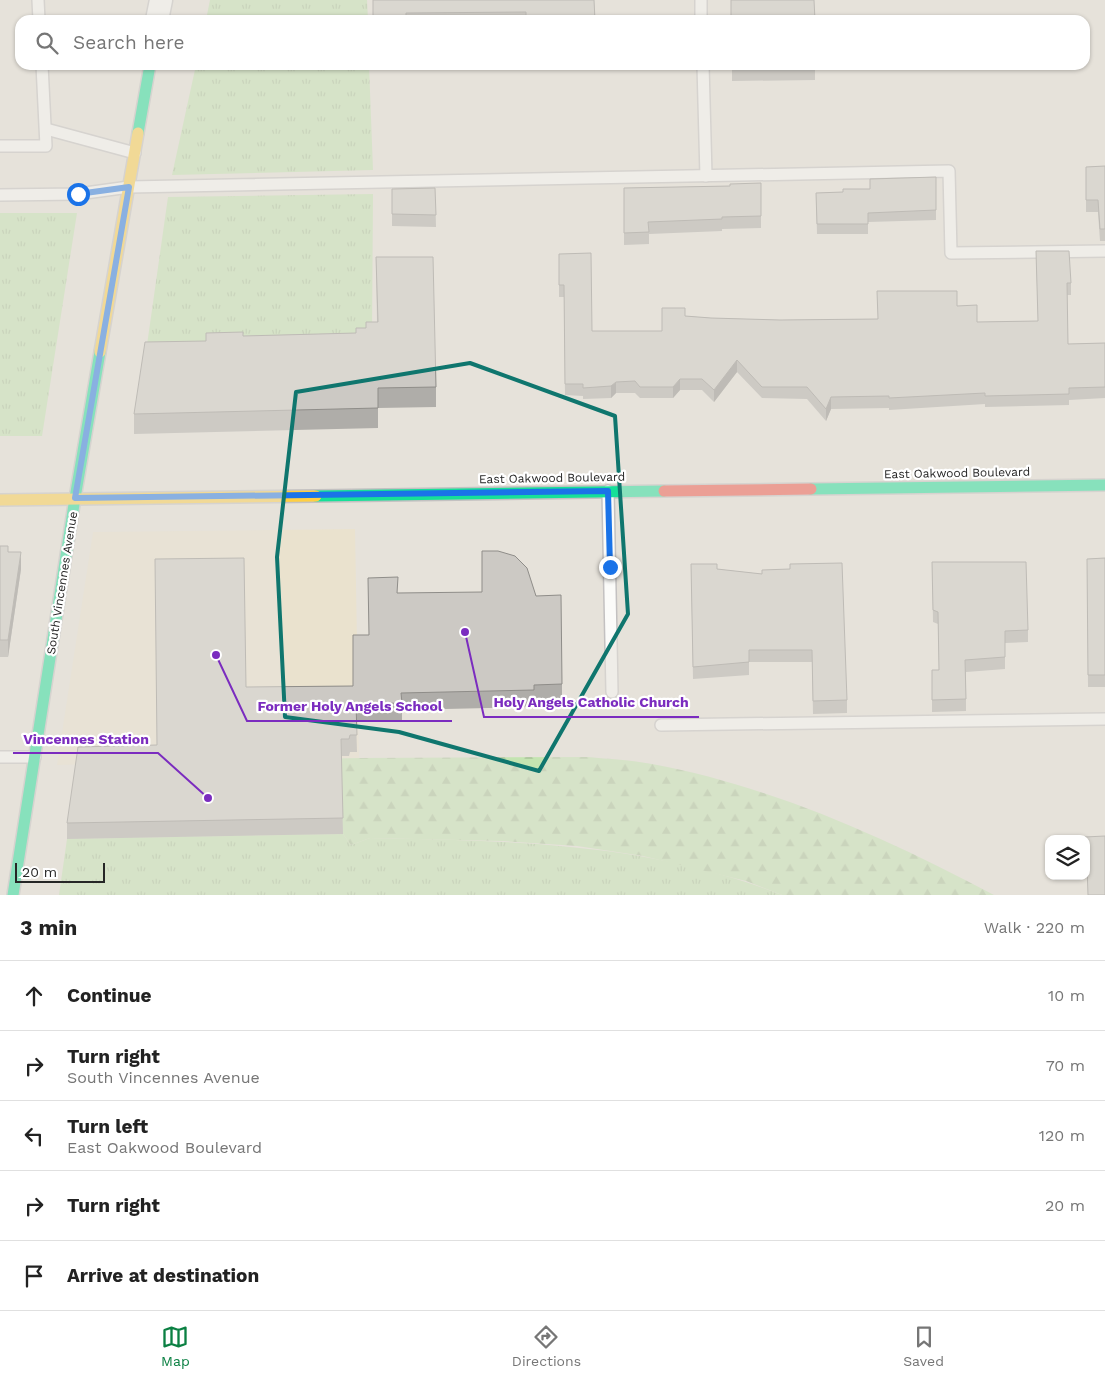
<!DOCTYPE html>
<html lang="en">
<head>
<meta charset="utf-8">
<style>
  :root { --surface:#fff; --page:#f2f2f2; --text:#222; --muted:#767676; --line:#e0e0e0; --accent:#0b8043 }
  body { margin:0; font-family:"Work Sans",sans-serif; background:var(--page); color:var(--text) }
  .controls { position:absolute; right:15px; bottom:15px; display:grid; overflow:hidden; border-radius:10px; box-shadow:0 1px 4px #0004 }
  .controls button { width:45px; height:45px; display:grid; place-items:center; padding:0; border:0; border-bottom:1px solid var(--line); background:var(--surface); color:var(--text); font:25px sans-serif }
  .scale { position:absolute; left:15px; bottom:12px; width:90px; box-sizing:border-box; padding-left:5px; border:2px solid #262626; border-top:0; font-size:14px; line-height:18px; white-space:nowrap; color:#262626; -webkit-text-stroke:4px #fff; paint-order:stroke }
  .stop { position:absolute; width:15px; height:15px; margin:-11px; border:4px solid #1a73e8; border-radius:50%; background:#fff }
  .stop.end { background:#1a73e8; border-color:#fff; box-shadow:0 1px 5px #0008 }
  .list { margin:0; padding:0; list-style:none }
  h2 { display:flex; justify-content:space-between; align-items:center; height:65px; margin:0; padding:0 20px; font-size:21px }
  h2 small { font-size:16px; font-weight:400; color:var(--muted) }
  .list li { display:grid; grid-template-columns:32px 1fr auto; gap:15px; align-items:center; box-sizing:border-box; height:70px; padding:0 20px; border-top:1px solid var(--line) }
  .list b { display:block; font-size:19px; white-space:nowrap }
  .list p { margin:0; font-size:16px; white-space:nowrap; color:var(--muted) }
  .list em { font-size:16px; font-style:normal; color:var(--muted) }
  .icon { flex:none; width:28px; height:28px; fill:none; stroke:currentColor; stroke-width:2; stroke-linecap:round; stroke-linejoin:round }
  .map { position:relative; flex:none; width:1105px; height:895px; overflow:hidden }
  .search { position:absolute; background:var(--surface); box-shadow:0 1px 4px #0004; left:15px; right:15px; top:15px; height:55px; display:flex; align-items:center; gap:12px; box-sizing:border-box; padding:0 18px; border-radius:15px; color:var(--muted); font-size:19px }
  .sheet { height:415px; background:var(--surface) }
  nav { display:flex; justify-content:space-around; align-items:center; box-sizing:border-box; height:70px; border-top:1px solid var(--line); background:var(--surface); font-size:14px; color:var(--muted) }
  nav a { display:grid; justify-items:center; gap:2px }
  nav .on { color:var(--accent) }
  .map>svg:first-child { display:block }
</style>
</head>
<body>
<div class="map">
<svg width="1105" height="895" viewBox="0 0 1105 895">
  <defs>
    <pattern id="grass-tufts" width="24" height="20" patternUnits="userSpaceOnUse" patternTransform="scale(1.25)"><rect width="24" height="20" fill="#c4e4b1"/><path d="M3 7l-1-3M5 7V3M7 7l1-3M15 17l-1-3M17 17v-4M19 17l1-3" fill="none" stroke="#a8c398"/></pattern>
    <pattern id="forest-firs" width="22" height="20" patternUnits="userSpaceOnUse" patternTransform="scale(1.25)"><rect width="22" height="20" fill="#c4e4b1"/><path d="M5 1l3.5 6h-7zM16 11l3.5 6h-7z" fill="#a8c398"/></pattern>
  </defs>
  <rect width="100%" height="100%" fill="#e6e2da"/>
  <path fill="#eae2ce" d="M355 529 359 758 57 765 93 532Z"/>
  <g fill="url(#grass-tufts)">
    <path d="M210 0H367L368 20H206Z"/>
    <path d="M196 65H369L373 170 172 175Z"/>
    <path d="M373 194 372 338 147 345 168 197Z"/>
    <path d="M0 213H77L42 436H0Z"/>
    <path d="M343 834 351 845 370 838C513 841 647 842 782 895H59L67 839Z"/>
  </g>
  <path fill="url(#forest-firs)" d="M588 757C609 759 631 760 652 764 771 786 887 838 994 895H782L746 881 643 856 577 846 502 841 370 838 351 845 343 834 67 839 78 764 359 758Z"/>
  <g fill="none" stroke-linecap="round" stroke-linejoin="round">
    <defs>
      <g id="lane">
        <path d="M38 0 39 20"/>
        <path d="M701 0V20"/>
        <path d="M703 65 706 176"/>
        <path d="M46 129 135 153"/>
        <path d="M0 146H46L42 65"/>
        <path d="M0 195 78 194 129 187 949 171 951 253 1105 251"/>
        <path d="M608 491 612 692"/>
        <path d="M661 725 1105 719"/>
        <path d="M0 757H35"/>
      </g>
      <path id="street" d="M157 20 161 0"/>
      <g id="fast">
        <path d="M138 133 150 65"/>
        <path d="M811 489 1105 485"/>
        <path d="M316 496 664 491"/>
        <path d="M13 895 75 498 100 352"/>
      </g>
      <g id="slow">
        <path d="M100 352 138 133"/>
        <path d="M0 500 316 496"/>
      </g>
      <path id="jam" d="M664 491 811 489"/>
    </defs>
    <use href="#lane" stroke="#c3c1c1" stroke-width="14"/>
    <use href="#street" stroke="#c3c1c1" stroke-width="25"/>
    <use href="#fast" stroke="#c3c1c1" stroke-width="14"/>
    <use href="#slow" stroke="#c3c1c1" stroke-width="14"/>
    <use href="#jam" stroke="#c3c1c1" stroke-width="14"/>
    <use href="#lane" stroke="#fbfbf9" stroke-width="11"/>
    <use href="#street" stroke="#fbfbf9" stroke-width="22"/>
    <use href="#fast" stroke="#16e098" stroke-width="11"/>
    <use href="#slow" stroke="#ffcf43" stroke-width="11"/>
    <use href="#jam" stroke="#f24e42" stroke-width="11"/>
  </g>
  <g fill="#afada9">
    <path d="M373 0H594L595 20H373Z"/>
    <path d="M732 65H815V80L732 81Z"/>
    <path d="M1105 166V241H1100L1098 212H1086V167Z"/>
    <path d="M936 177V220L868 222V234H817L816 193 843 192 870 189Z"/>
    <path d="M761 183V228L722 229V231L649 234V244L624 245V188L730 186Z"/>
    <path d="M435 188 436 227 392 226V189Z"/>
    <path d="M1036 251 1071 283V295H1067L1068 344 1105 343V398L1069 400V405L985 407V404L889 410V408L831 409 826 421 807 399 762 398 737 372 714 402 702 390H680L673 398H640L635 393H616L611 398 583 399V396L565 395 564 297H559V254L592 331H662L685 316 711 318 780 320 877 319 957 306 977 322 1038 321Z"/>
    <path d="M376 257 436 387V407L378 408V428L134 434V414L206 341 243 336 356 333 377 322Z"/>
    <path d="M0 546 8 552 21 569 8 657H0Z"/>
    <path d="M1105 558V687H1088L1087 559Z"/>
    <path d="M932 562 1028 630V642L1005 643V669L966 672V711L932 712V670H939L938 624 933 622Z"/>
    <path d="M691 564 717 569 762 574 847 700V713L813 714 812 662H749V675L693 679Z"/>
    <path d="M398 593 562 684V701L534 702V707L402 710V720L356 721 357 752H350L349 756H341L343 834 67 839V823L157 745 246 687 353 686 369 635Z"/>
  </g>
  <g fill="#8f8d89">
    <path d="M737 360V372L714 402V390Z"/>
    <path d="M680 379V390L673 398V387Z"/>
    <path d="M616 382V393L611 398V386Z"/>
    <path d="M831 397V409L826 421V409Z"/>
    <path d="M21 552V569L8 657V640Z"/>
  </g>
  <g fill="#ccc9c4" stroke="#8f8d89">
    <path d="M373 0H594L595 20H526V12L406 13V19L373 20Z"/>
    <path d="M731 0H814L815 20H731Z"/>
    <path d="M1105 166V229H1100L1098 200H1086V167Z"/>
    <path d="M936 177V210L868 213V224H817L816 193 843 192V189H870V179Z"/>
    <path d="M761 183V216L722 217V219L648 222 649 232 624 233V188L730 186V184Z"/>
    <path d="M435 188 436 215 392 214V189Z"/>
    <path d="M1036 251H1069L1071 283H1067L1068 344 1105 343V387L1069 388V394L985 396V393L889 398V396L831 397 826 409 807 387H762L737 360 714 390 702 379H680L673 387H640L635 381 616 382 611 386 583 388V384H565L564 285H559V254L591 253 592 331H662V308H685V316L711 318 780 320 878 319 877 291H957V306L977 305V322L1038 321Z"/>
    <path d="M376 257H433L436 387 378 388V408L134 414 145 342 206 341V333L243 332V336L356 333V328H366V322H378Z"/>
    <path d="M0 546H8V552H21L8 640H0Z"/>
    <path d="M482 551H498L515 556 527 568 536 596 561 595 562 684 534 685V690L401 693 402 703 356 704 357 735H350L349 739H341L343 818 67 823 78 747 157 745 155 559 244 558 246 687 353 686V635H369L368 578 398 577 397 593 482 592Z"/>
    <path d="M1105 558V675H1088L1087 559Z"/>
    <path d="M932 562H1026L1028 630 1005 631V657L965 660 966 699 932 700V670H939L938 612 933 610Z"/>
    <path d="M842 563 847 700 813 701 812 650H749V662L693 667 691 564H717V569L762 574V570L790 569V564Z"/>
    <path d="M1105 836V895H1088L1086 839 1085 837Z"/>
  </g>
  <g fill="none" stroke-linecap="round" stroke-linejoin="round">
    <path stroke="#1a73e8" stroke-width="6" d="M78 194 129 187 75 498 608 491 610 567"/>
  </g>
  <path d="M0 0H1105V895H0ZM470 363 615 416 628 614 539 771 399 732 285 717 277 557 296 392Z" fill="#e6e2da" fill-opacity=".55" fill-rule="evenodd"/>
  <path fill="none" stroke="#0f766e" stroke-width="4" stroke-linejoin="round" d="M470 363 615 416 628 614 539 771 399 732 285 717 277 557 296 392Z"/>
  <g text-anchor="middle" stroke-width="4.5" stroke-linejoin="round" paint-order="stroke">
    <g font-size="12" fill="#262626" stroke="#fff">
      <text transform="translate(957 473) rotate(-1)" y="4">East Oakwood Boulevard</text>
      <text transform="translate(552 478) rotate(-1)" y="4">East Oakwood Boulevard</text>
      <text transform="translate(62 583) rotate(-81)" y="4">South Vincennes Avenue</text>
    </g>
  </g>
  <path fill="none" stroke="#7b2cbf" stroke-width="2" d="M465 632L484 717H699M216 655L247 721H452M208 798L158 753H13"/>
  <g fill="#7b2cbf" stroke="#fff" stroke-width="2">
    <circle cx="465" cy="632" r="5"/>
    <circle cx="216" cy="655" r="5"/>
    <circle cx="208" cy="798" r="5"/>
  </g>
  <g font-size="14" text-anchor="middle" font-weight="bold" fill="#7b2cbf" stroke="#fff" stroke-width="4.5" stroke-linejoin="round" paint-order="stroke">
    <text x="591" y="707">Holy Angels Catholic Church</text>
    <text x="350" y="711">Former Holy Angels School</text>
    <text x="86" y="744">Vincennes Station</text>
  </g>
</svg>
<div class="controls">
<button><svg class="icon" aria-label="layers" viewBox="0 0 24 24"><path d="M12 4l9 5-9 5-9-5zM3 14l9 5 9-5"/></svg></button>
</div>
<div class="scale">20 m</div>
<div class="stop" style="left:78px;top:194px"></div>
<div class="stop end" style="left:610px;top:567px"></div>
<div class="search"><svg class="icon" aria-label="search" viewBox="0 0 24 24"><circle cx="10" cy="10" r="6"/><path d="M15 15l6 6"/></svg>Search here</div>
</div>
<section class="sheet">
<h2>3 min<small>Walk · 220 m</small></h2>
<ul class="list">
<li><svg class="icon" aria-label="ahead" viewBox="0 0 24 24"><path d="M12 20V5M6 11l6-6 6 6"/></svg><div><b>Continue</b></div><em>10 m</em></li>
<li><svg class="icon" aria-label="right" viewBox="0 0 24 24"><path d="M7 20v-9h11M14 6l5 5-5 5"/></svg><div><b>Turn right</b><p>South Vincennes Avenue</p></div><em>70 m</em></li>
<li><svg class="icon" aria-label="left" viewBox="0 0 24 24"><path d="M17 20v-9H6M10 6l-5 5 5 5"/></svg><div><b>Turn left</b><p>East Oakwood Boulevard</p></div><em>120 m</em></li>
<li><svg class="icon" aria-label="right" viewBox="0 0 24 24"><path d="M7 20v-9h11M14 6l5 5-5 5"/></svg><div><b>Turn right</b></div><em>20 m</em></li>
<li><svg class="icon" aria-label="arrive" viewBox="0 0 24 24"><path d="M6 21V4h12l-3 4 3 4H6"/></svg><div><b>Arrive at destination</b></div></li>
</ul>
</section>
<nav>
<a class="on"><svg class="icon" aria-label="map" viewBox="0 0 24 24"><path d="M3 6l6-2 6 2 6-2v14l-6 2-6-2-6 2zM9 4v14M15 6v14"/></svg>Map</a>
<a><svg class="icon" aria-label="directions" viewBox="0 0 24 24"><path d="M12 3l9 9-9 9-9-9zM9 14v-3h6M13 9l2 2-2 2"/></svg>Directions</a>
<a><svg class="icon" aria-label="saved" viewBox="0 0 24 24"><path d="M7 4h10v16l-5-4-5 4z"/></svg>Saved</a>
</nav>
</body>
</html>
